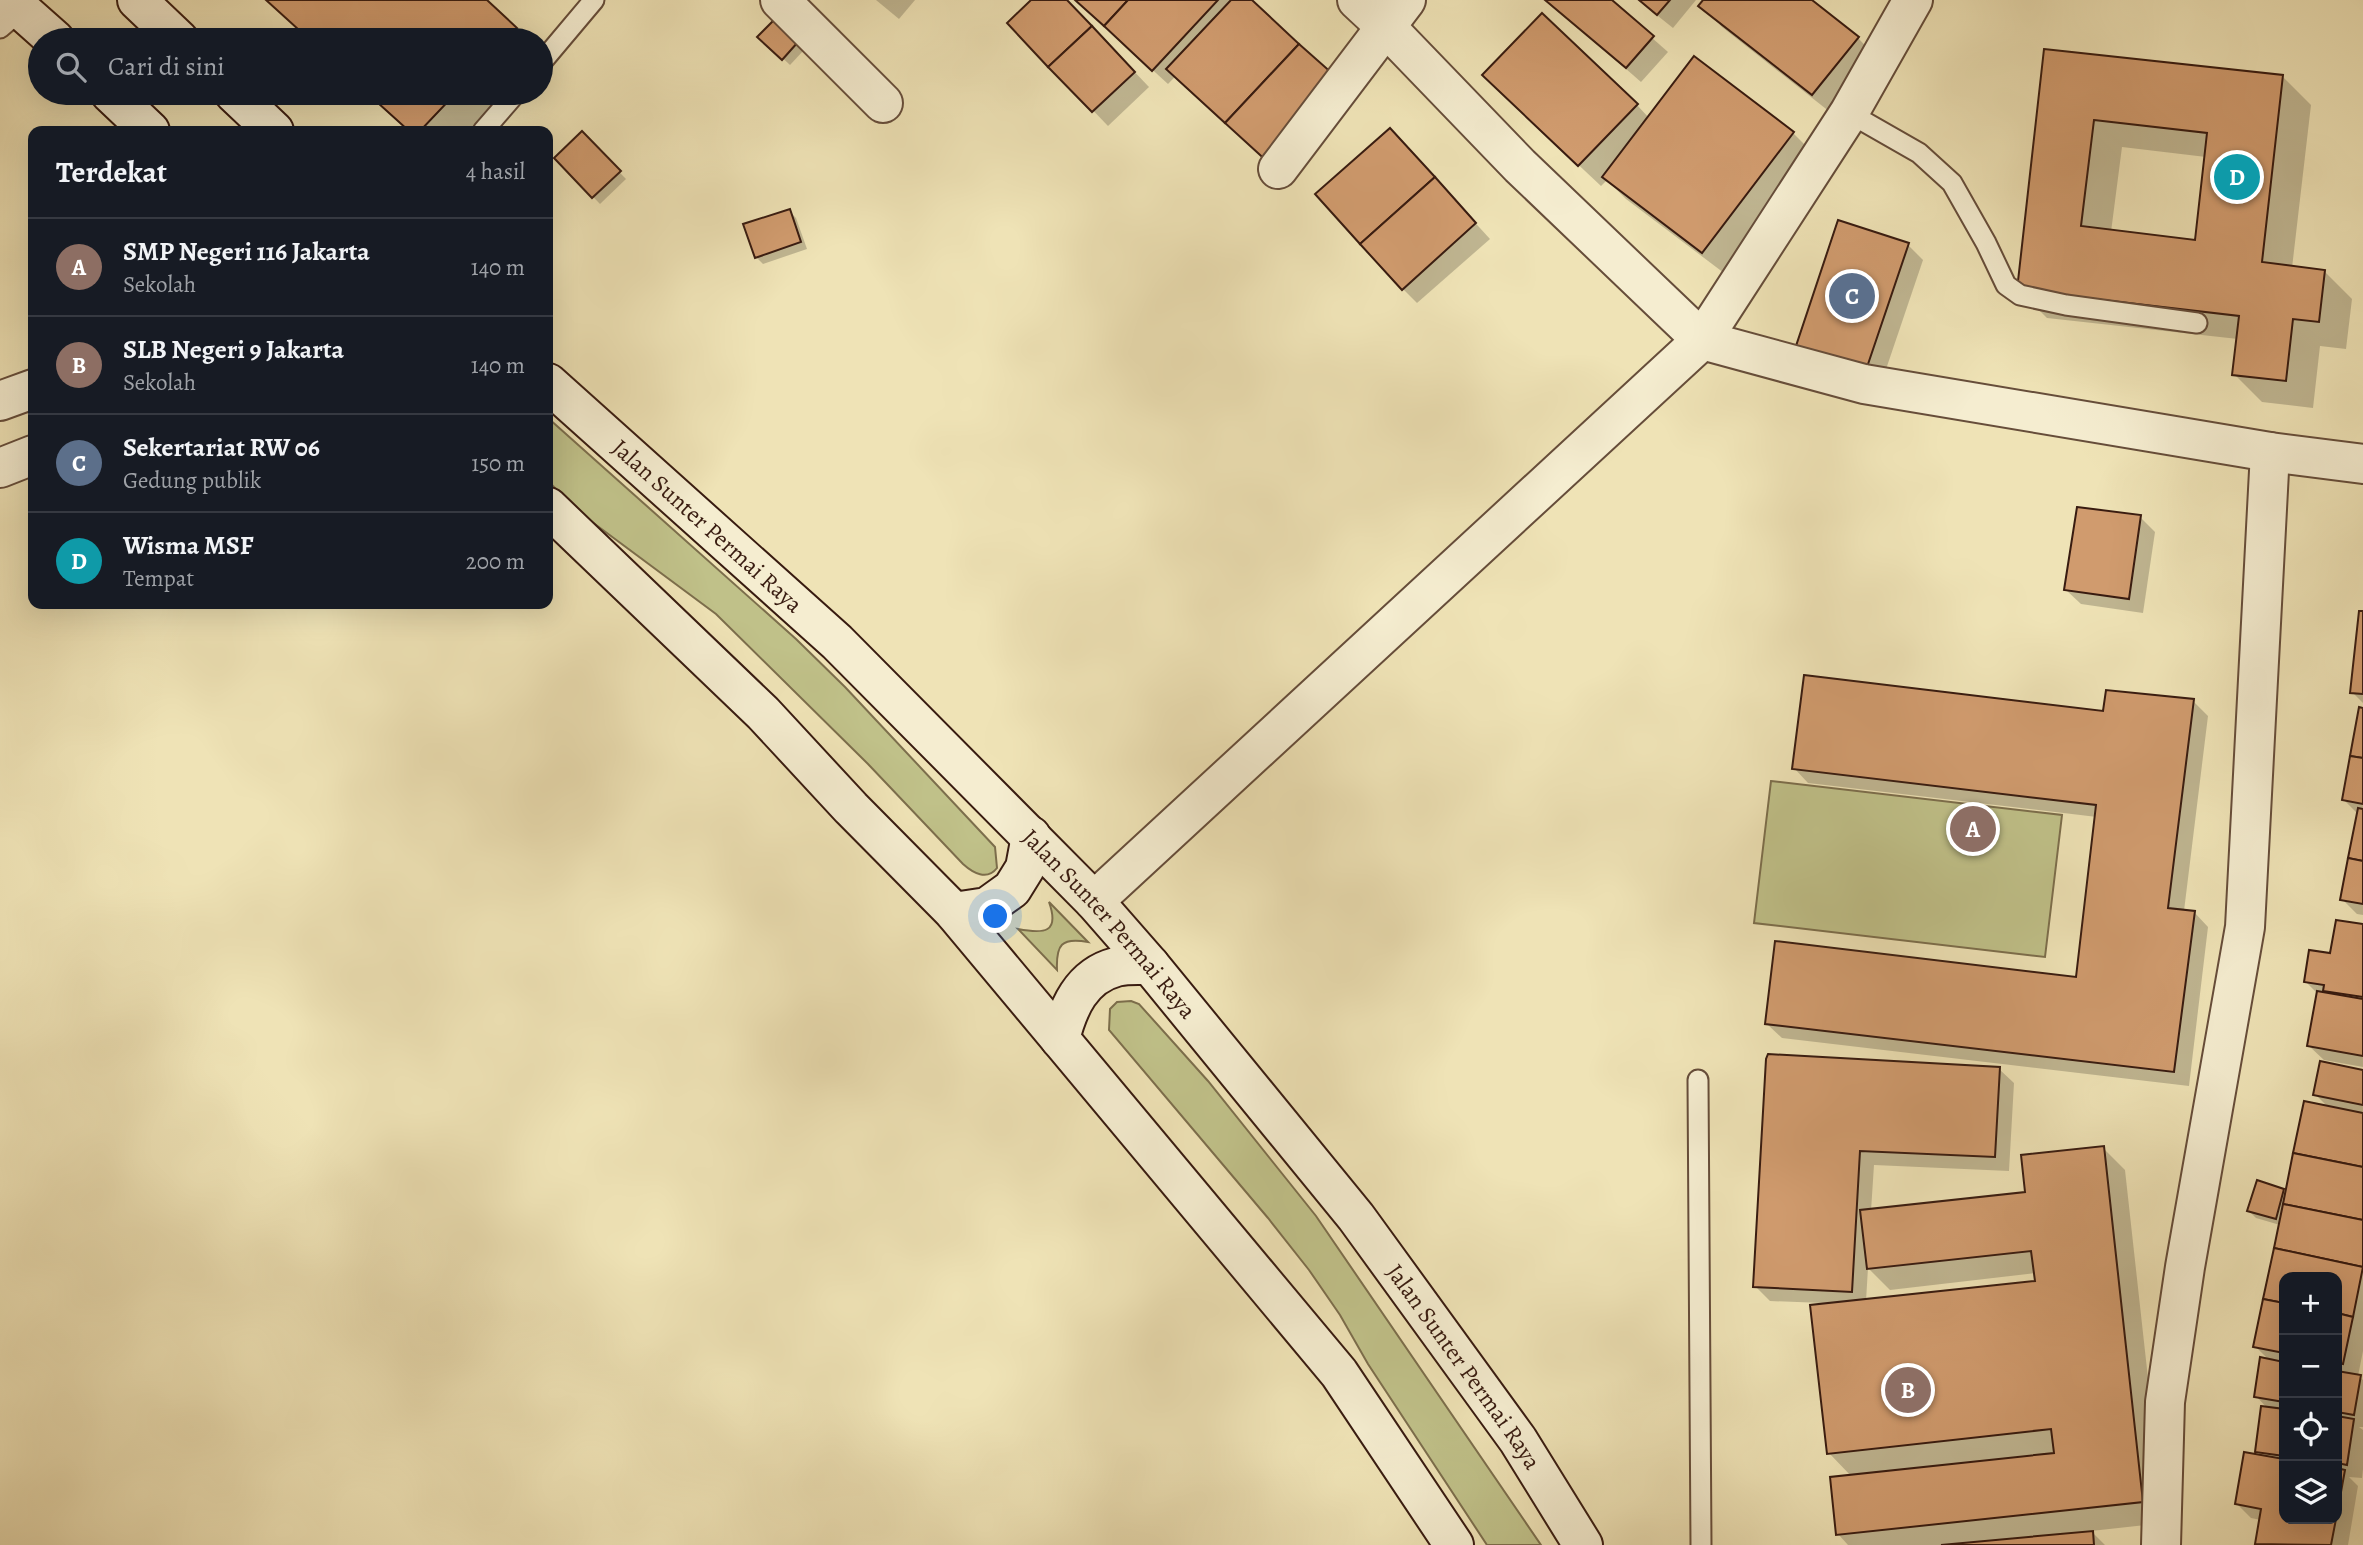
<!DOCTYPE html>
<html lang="id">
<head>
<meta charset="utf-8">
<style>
  :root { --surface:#171b24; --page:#20242c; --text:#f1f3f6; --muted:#9ea1a6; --line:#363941; --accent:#d93025 }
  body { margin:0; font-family:Alegreya,serif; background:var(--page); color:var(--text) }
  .controls { position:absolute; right:21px; bottom:21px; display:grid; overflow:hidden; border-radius:14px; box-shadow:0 7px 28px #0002 }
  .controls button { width:63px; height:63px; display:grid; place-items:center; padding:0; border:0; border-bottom:2px solid var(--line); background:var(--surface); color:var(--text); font:35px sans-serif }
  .you { position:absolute; left:996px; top:917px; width:24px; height:24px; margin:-18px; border:5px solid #fff; border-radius:50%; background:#1a73e8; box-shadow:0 0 0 10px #1a73e833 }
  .badge { display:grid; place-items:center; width:46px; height:46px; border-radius:50%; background:var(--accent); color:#fff; font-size:23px; font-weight:700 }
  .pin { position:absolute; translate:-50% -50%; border:4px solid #fff; box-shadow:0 2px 7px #0006 }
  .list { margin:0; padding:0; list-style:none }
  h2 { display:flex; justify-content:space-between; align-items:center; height:91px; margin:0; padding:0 28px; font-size:30px }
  h2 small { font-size:23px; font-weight:400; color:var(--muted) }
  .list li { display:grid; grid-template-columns:46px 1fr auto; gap:21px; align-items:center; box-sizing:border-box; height:98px; padding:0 28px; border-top:2px solid var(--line) }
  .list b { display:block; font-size:26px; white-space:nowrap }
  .list p { margin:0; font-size:23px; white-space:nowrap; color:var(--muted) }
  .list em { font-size:23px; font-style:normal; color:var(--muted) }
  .icon { flex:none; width:38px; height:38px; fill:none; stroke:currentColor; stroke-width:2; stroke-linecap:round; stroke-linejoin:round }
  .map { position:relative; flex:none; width:2363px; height:1545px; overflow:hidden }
  .search { position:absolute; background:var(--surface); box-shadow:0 7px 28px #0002; left:28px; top:28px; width:525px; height:77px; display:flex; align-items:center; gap:18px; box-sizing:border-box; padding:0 24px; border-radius:38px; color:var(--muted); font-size:26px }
  .panel { position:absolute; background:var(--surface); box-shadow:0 7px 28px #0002; left:28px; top:126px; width:525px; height:483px; border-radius:14px }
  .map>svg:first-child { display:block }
</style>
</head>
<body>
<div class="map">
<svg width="2363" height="1545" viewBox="0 0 2363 1545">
  <rect width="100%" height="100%" fill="#efe3b6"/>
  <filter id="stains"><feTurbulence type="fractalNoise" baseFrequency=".00286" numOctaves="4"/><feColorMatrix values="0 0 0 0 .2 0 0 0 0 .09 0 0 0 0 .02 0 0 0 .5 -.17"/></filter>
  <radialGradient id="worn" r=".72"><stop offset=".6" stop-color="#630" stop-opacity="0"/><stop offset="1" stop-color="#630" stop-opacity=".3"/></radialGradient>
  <g fill="#c0c189" stroke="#7c6e4c" stroke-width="2">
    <path d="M548 418 796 639 845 687 995 847 997 868C987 881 973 873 963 864L868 764 716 614 580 513 548 481Z"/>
    <path d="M1771 781 2062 815 2045 957 1754 923Z"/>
    <path d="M1049 902 1088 942C1061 937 1056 945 1057 970L1018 929C1044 934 1060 933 1049 902Z"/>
    <path d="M1131 1001 1139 1004 1208 1081 1316 1216 1541 1545H1487L1368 1364 1340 1315 1309 1270 1268 1218 1109 1030 1110 1009 1117 1002Z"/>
  </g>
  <g fill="#0003" fill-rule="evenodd">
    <path d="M266 0H484L527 40H310Z"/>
    <path d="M876 0H915L899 19Z"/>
    <path d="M1034 0H1066L1149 87 1108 126 1009 23Z"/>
    <path d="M1076 0H1249L1168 84Z"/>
    <path d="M1547 0H1609L1668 52 1641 82Z"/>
    <path d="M1638 0H1696L1673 28Z"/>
    <path d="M1705 0H1809L1858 38 1879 60 1835 116 1722 27 1701 5Z"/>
    <path d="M774 22 804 50 790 65 760 37Z"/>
    <path d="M2046 51 2283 77 2311 105 2292 268 2324 271 2352 299 2346 349 2320 346 2313 408 2262 402 2234 374 2238 339 2047 318 2019 290ZM2122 147 2206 157 2196 242 2111 232Z"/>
    <path d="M1694 58 1793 133 1815 155 1724 273 1626 199 1607 180 1601 186 1506 97 1637 105 1649 118Z"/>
    <path d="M367 93H509L474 131H409Z"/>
    <path d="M582 134 626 179 600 204 556 158Z"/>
    <path d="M1404 145 1490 239 1417 303 1403 289Z"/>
    <path d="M789 211 796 218 807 249 763 264 756 257Z"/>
    <path d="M1908 245 1923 260 1880 387 1811 363Z"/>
    <path d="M2140 517 2155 532 2143 613 2081 604 2066 590Z"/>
    <path d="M2363 613V703L2352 692Z"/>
    <path d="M2193 701 2208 716 2184 911 2194 912 2208 927 2189 1086 1782 1038 1767 1024 2077 979 2097 817 1808 783 1794 768 2104 713Z"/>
    <path d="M2363 710V915L2357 914 2342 899 2358 814 2344 800Z"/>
    <path d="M2363 926V1067L2324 1060 2309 1046 2318 994 2306 982Z"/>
    <path d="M1768 1059 1999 1069 2014 1083 2009 1171 1874 1165 1871 1211 2027 1193 2103 1148 2125 1170 2164 1523 2091 1531 2105 1545H1848L1838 1534 1852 1477 1829 1453 1823 1303 1770 1301 1755 1286ZM1868 1268 1890 1290 2036 1273 2037 1282 1866 1301Z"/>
    <path d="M2363 1072V1351L2358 1376 2363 1380V1427H2359L2363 1430V1469L2362 1478 2349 1477 2358 1486 2348 1545H2258L2261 1520 2251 1518 2236 1503 2263 1458 2257 1451 2268 1409 2256 1396 2270 1361 2255 1346 2280 1225 2256 1218 2249 1211 2283 1190 2287 1193 2329 1108 2315 1094ZM2284 1277H2337V1519H2284Z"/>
  </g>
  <g fill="#d09b6e" stroke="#381b10" stroke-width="2" fill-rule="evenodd">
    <path d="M266 0H487L517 28 505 40H310Z"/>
    <path d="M1031 0H1067L1092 26 1048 67 1007 23Z"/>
    <path d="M1075 0H1128L1104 26Z"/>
    <path d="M1128 0H1218L1152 71 1104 26Z"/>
    <path d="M1231 0H1252L1299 44 1225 123 1166 69Z"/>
    <path d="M1545 0H1612L1654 36 1626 68Z"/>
    <path d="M1639 0H1670L1657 15Z"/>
    <path d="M1703 0H1812L1859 37 1812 95 1698 6Z"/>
    <path d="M1542 13 1638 104 1578 166 1482 75Z"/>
    <path d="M774 20 798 42 782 60 757 37Z"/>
    <path d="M1092 26 1135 72 1092 112 1048 67Z"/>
    <path d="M1299 44 1342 82 1270 164 1225 123Z"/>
    <path d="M2044 49 2283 75 2262 262 2325 270 2319 322 2293 319 2286 381 2232 375 2239 316 2017 290ZM2094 120 2207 133 2195 240 2081 226Z"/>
    <path d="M1694 56 1794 132 1702 253 1602 177Z"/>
    <path d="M367 93H456L420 131H409Z"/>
    <path d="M1390 128 1435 177 1360 244 1315 194Z"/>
    <path d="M582 131 621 171 592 198 554 158Z"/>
    <path d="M1435 177 1476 223 1402 290 1360 244Z"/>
    <path d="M790 209 801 242 755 258 743 224Z"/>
    <path d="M1838 220 1909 243 1865 373 1795 349Z"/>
    <path d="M2077 507 2141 515 2129 599 2064 590Z"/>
    <path d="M2359 611H2363V694L2350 693Z"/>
    <path d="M1804 675 2103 711 2106 690 2194 699 2168 908 2195 911 2174 1072 1765 1024 1775 941 2076 977 2096 805 1792 769Z"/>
    <path d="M2359 707 2363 708V758L2350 756Z"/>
    <path d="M2350 756 2363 758V804L2342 800Z"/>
    <path d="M2358 808 2363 809V861L2348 858Z"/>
    <path d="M2348 858 2363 861V904L2340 900Z"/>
    <path d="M2336 920 2363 924V997L2323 991 2324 985 2304 982 2309 950 2330 953Z"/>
    <path d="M2317 991 2363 999V1056L2307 1046Z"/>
    <path d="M1768 1054 2000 1067 1995 1157 1860 1151 1852 1292 1753 1287 1766 1059Z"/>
    <path d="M2320 1061 2363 1070V1105L2313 1095Z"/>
    <path d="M2304 1101 2363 1113V1167L2293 1153Z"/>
    <path d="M2104 1146 2143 1502 1836 1535 1830 1477 2054 1453 2051 1429 1827 1454 1810 1305 2035 1281 2031 1251 1867 1269 1860 1210 2025 1192 2021 1155Z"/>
    <path d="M2293 1153 2363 1167V1220L2283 1204Z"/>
    <path d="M2257 1180 2284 1189 2276 1219 2247 1211Z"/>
    <path d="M2283 1204 2363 1220V1267L2274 1248Z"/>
    <path d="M2274 1248 2363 1267 2353 1317 2337 1313V1277H2284V1303L2263 1299Z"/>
    <path d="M2263 1299 2284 1303V1353L2253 1347Z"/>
    <path d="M2337 1313 2353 1317 2343 1364 2337 1363Z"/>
    <path d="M2260 1357 2284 1362V1402L2254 1397Z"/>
    <path d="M2337 1371 2361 1375 2354 1415 2337 1412Z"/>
    <path d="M2261 1406 2284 1409V1456L2255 1452Z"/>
    <path d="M2337 1416 2354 1419 2347 1465 2337 1463Z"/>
    <path d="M2244 1452 2284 1459V1519H2336L2331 1545 2255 1544 2261 1509 2235 1504Z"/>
    <path d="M2337 1468 2345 1470 2337 1514Z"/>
    <path d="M2093 1531 2094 1545H1941Z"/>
  </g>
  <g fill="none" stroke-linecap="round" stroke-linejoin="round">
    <defs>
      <g id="lane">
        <path d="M0 28 21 10"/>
        <path d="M541 63 594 0"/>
        <path d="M1849 113 1919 153 1952 183 1986 243 2006 285 2020 295 2066 305 2197 323"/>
        <path d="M483 131 516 93"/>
        <path d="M1698 1080 1701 1545"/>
      </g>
      <g id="street">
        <path d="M780 0 883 103"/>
        <path d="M1357 0 1386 27 1520 166 1702 340 1864 384 2270 452 2245 927 2185 1267 2165 1402 2161 1545"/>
        <path d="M1278 169 1406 0"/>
        <path d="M0 401 33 389"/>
        <path d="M2270 452 2363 464"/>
        <path d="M0 468 33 455"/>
        <path d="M1094 901 1702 340 1849 113 1913 0"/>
      </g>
      <g id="secondary">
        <path d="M10 0 55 40"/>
        <path d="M137 0 179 40"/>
        <path d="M110 93 150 131"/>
        <path d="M234 93 274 131"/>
        <path id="s1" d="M548 383 837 642 1094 901 1150 965 1356 1217 1518 1440 1583 1545"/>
        <path d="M548 507 763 713 851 808 954 912 1339 1373 1454 1545"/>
        <path d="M954 912 987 907 1012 889 1025 868 1031 836"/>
        <path d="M1060 1039C1068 1008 1081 976 1116 967 1126 964 1139 965 1150 965"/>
      </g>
    </defs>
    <use href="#lane" stroke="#664d3a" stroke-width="23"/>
    <use href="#street" stroke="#664d3a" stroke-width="42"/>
    <use href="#secondary" stroke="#381b10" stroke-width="42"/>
    <use href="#lane" stroke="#f5edd0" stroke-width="19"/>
    <use href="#street" stroke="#f5edd0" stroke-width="38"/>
    <use href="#secondary" stroke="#f5edd0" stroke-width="38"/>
  </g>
  <g text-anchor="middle" stroke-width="5" stroke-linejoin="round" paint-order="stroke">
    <g font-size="24" fill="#381b10" stroke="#f5edd0">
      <text dy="8" stroke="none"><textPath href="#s1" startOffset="214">Jalan Sunter Permai Raya</textPath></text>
      <text dy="8" stroke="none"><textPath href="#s1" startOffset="780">Jalan Sunter Permai Raya</textPath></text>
      <text dy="8" stroke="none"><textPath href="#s1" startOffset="1348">Jalan Sunter Permai Raya</textPath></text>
    </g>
  </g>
  <rect width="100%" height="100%" filter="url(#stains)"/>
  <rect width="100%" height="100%" fill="url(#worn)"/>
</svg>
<div class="controls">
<button>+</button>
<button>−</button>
<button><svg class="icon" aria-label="locate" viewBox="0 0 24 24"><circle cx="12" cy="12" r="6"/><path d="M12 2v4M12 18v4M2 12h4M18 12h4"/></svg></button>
<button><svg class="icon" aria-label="layers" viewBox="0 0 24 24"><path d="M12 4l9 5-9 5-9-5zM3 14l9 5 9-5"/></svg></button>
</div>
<div class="you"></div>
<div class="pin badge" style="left:1973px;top:829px;background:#8d6e63">A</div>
<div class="pin badge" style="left:1908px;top:1390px;background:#8d6e63">B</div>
<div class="pin badge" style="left:1852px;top:296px;background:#5c6f8a">C</div>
<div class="pin badge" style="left:2237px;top:177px;background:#0f9aa8">D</div>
<div class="search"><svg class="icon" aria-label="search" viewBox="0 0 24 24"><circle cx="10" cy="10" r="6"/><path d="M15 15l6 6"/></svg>Cari di sini</div>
<section class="panel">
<h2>Terdekat<small>4 hasil</small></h2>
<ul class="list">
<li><span class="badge" style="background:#8d6e63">A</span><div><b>SMP Negeri 116 Jakarta</b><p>Sekolah</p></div><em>140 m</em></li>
<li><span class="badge" style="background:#8d6e63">B</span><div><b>SLB Negeri 9 Jakarta</b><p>Sekolah</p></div><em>140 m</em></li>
<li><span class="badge" style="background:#5c6f8a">C</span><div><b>Sekertariat RW 06</b><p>Gedung publik</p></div><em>150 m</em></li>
<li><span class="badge" style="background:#0f9aa8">D</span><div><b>Wisma MSF</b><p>Tempat</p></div><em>200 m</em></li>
</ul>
</section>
</div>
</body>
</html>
